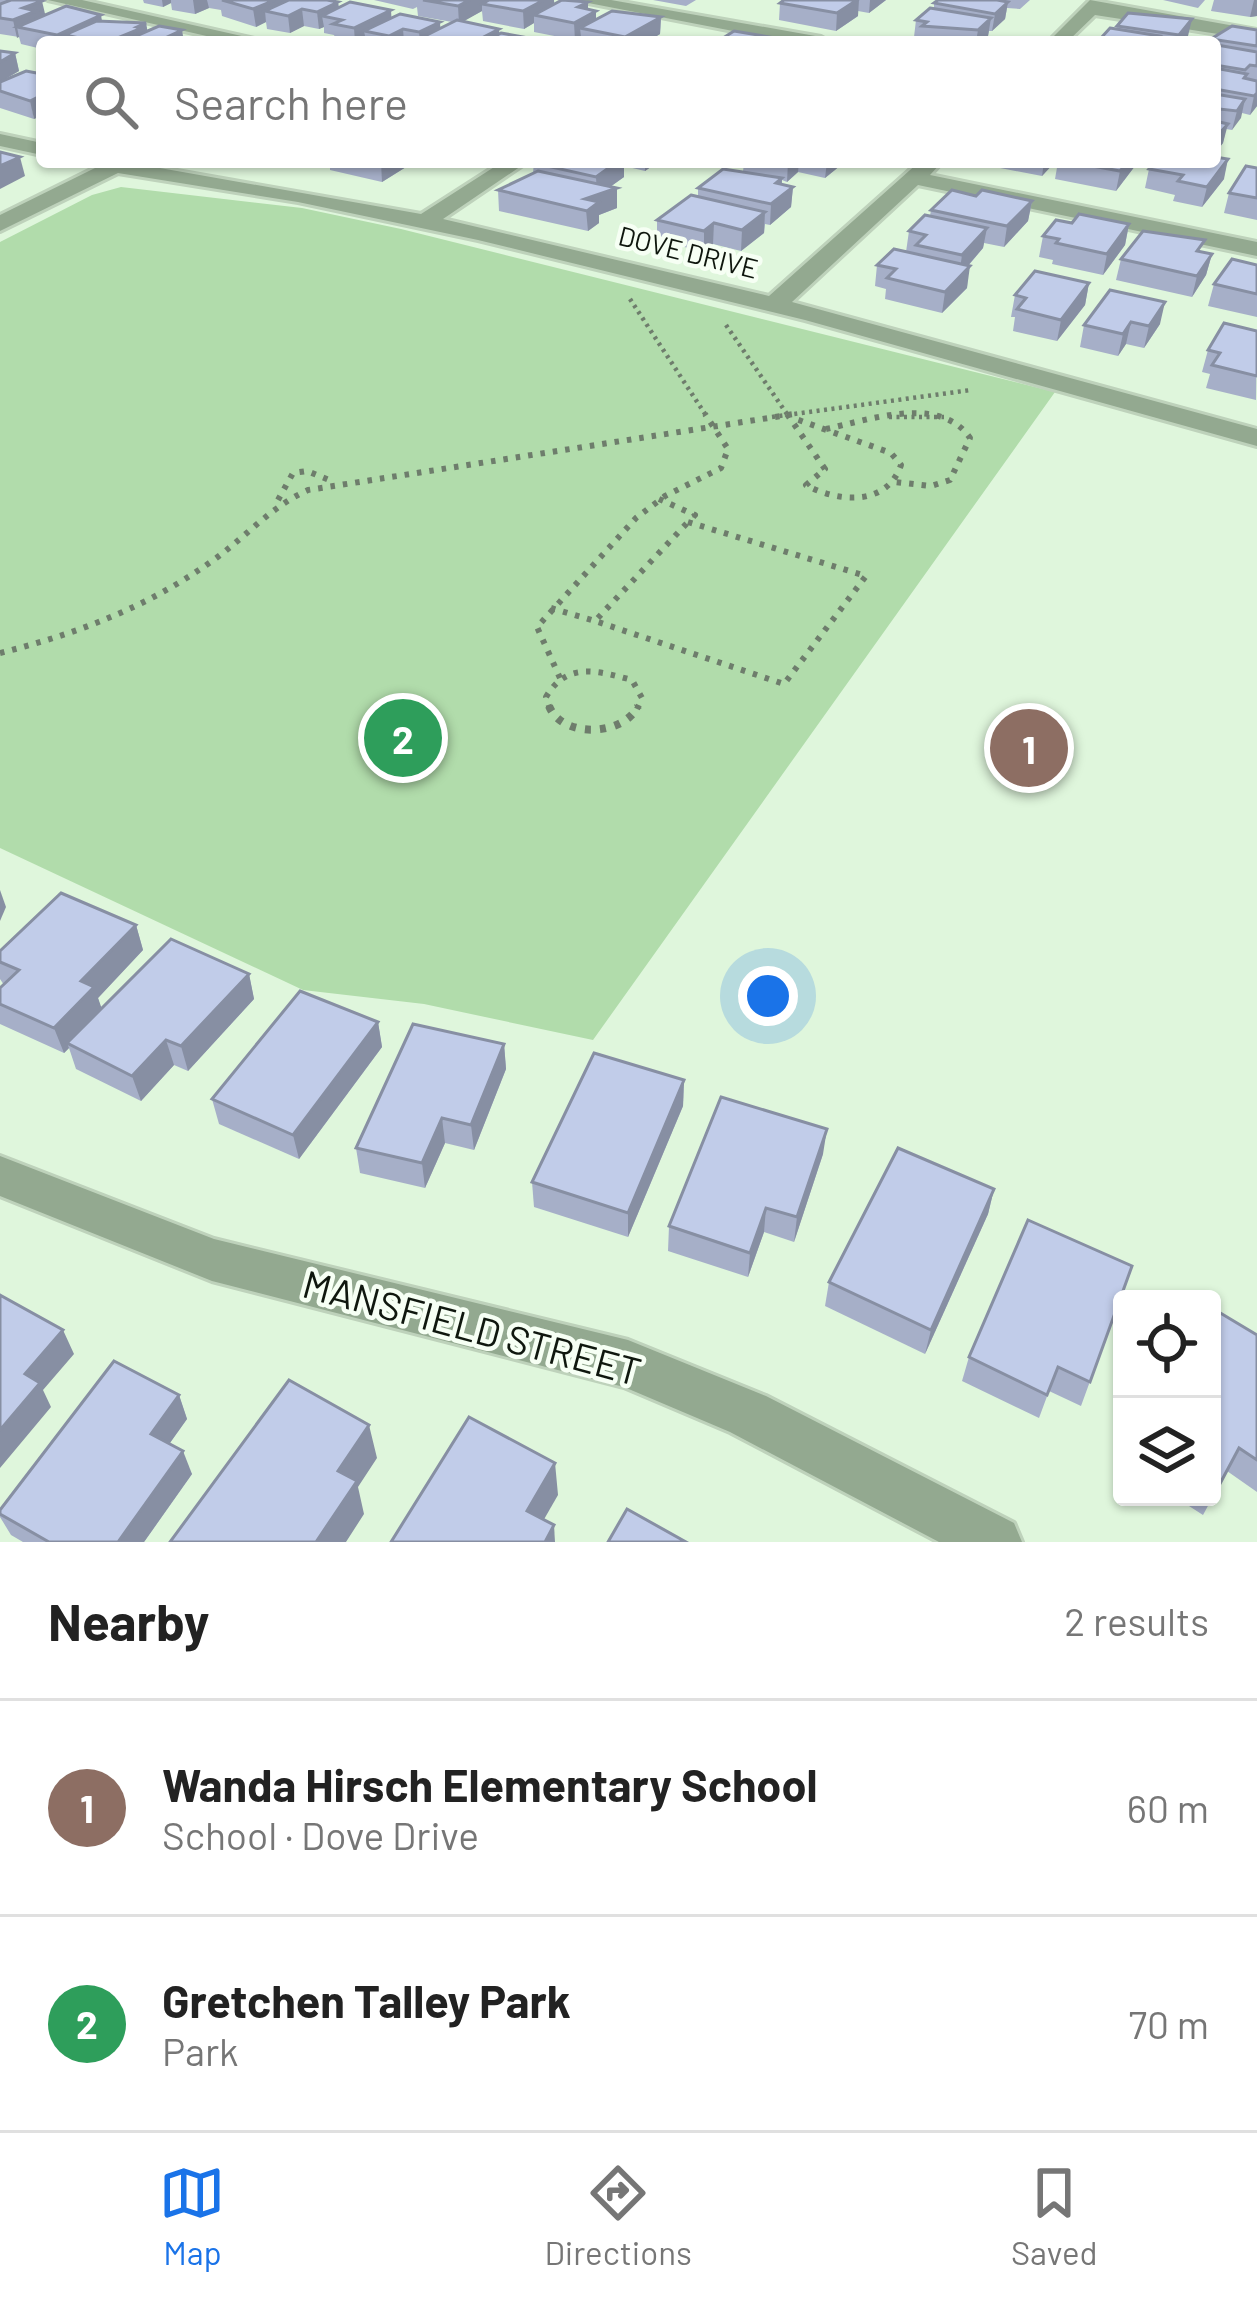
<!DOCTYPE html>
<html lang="en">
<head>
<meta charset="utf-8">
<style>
  :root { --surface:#fff; --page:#f2f2f2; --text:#222; --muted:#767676; --line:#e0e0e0; --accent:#1a73e8 }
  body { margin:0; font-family:Barlow,sans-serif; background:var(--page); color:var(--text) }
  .controls { position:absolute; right:36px; bottom:36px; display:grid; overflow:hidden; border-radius:12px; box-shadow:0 3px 9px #0004 }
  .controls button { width:108px; height:108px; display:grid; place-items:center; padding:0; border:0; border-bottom:3px solid var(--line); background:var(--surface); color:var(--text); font:60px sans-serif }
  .you { position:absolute; left:768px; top:996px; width:42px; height:42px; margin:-30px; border:9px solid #fff; border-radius:50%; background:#1a73e8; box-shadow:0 0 0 18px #1a73e833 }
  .badge { display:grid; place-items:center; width:78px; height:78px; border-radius:50%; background:var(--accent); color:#fff; font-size:39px; font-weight:700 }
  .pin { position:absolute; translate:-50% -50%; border:6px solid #fff; box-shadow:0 3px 12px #0006 }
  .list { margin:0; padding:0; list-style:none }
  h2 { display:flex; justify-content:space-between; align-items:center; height:156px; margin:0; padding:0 48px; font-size:51px }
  h2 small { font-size:39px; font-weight:400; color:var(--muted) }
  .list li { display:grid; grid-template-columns:78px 1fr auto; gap:36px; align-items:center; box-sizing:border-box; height:216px; padding:0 48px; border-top:3px solid var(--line) }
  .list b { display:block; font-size:45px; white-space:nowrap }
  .list p { margin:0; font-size:39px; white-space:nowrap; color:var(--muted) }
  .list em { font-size:39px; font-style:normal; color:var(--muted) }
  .icon { flex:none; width:66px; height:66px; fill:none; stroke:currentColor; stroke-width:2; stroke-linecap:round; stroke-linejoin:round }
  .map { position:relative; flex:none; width:1257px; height:1542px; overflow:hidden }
  .search { position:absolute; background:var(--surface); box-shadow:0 3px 9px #0004; left:36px; right:36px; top:36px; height:132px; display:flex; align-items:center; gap:30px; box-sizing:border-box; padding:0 42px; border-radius:12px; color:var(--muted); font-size:45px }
  .sheet { height:588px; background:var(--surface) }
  nav { display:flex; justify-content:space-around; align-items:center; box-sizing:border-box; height:168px; border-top:3px solid var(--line); background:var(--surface); font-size:33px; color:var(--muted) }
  nav a { display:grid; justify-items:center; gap:6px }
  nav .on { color:var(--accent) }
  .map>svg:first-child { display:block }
</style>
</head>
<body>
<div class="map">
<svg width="1257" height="1542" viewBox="0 0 1257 1542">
  <rect width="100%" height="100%" fill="#dff6dc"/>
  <path fill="#b1dcab" d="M121 187 302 208 401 229 1055 392 593 1040 424 1004 303 990 0 848V242L92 195Z"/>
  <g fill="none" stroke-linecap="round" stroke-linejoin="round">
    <defs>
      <g id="street">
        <path d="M48 0H82L268 42H233Z"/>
        <path d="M573 0H611L821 37 830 42H790Z"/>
        <path d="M1090 0 1257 30V40L1095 15 1067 42H1048Z"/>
        <path d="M0 134 42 143V155L0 146Z"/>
        <path d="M85 162H126L421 214 502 162H527L443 219 769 296 919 162H942L930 175 1257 242V256L918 185 792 302 1257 429V446L805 320 478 240 298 202 118 173 0 231V215L95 168Z"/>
        <path d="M0 1156 214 1239 628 1340 766 1396 1014 1523 1022 1542H939L730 1432 624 1387 212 1281 0 1196Z"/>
      </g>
    </defs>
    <use href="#street" stroke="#bed2bb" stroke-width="6"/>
    <g stroke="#6e7d6c" stroke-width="4.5" stroke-dasharray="3 4.5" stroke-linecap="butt">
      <path d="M630 299 707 417"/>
      <path d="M726 325 789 417"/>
      <path d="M772 417 971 390"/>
      <path d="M889 417H944"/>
    </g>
    <g stroke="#6e7d6c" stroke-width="6" stroke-dasharray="4.5 8" stroke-linecap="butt">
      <path d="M787 414 825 469 806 485C839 503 887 506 901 465L891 453 793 418"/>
      <path d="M826 429C869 420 940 394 970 438L950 480 931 486 895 482"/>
      <path d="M659 499 695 515 688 522"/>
      <path d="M278 500 293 473 307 471 334 482"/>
      <path d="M688 522 866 576 784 684 595 621Z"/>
      <path d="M551 608 595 621"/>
      <path d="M0 653C76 634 148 607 212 561 245 538 270 507 308 490L794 414"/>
      <path d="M560 678 537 627 636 518 665 496 721 468 728 449 705 414"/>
      <path d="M550 709 546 697C567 661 598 671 632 680L642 698 637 709"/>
    </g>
    <path stroke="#6e7d6c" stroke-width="8" stroke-dasharray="6 9" stroke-linecap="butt" d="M549 706C562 739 624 736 638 706"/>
    <use href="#street" fill="#93a990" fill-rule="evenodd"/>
  </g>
  <g fill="#a6afc8">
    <path d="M0 0H7L45 15 102 22 146 23 147 31 184 42H42V49L21 44 19 37 0 34Z"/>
    <path d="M143 0H327L338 2 339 8 391 10V18L441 28 452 22 418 16 417 7 413 9 374 0H554V4L588 2V9L596 11V20L661 17 660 34 647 42H559H581V37L575 40 534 32V23L524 29 483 21 482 11 463 21 499 34 545 42H337L334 35 324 33V27L319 29 304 26 290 33 267 29 266 22 256 27 222 16 221 10 209 8 195 14 172 10 171 3 163 7 144 3Z"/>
    <path d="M653 0H696L686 6Z"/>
    <path d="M784 0H886L869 13 858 11V16L836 31 779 20 780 3Z"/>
    <path d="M938 0H1030L1020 9 1007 8 1005 19 992 31H989L988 36 981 42H920L921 38 914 37 916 20 934 9V3Z"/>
    <path d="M1163 0H1205L1198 8Z"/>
    <path d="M1214 0H1257V16L1250 17 1211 11Z"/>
    <path d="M1117 26 1188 36 1183 42H1100L1101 38 1116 29Z"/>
    <path d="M1257 30V106L1250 115 1242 113 1232 130 1226 129 1223 143 1215 153V42H1211V39Z"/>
    <path d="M0 51 15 53 19 71 5 79 26 71 34 119 0 108Z"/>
    <path d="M321 162H414L382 182 330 170V164Z"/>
    <path d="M534 162H658L645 171 624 166V177L610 187 617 188V208L599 215V223L588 231 499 211 498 190 533 173Z"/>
    <path d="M744 162H841V165L825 178 798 172 787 182 782 180V184L793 187 791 207 770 225 765 224 764 233 741 251 713 244 704 252 657 240V220L698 196V188L743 172Z"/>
    <path d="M996 162H1055L1042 176 995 167Z"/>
    <path d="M1058 162H1138L1116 191 1055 179Z"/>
    <path d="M1257 168V220L1224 213 1229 193Z"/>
    <path d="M1149 169 1224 179 1202 207 1173 201 1175 195 1145 188Z"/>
    <path d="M976 196 1032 201 1028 221 1004 247 984 243 983 248 968 266 967 288 942 313 885 299 886 289 875 286 877 265 906 252 909 231 930 216 931 210Z"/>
    <path d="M1072 223 1129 224 1125 245 1103 275 1052 264 1053 260 1039 257 1043 236Z"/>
    <path d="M1202 252 1212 254 1206 275 1192 297 1116 280 1121 259Z"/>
    <path d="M1257 265V317L1208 306 1214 284Z"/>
    <path d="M1089 283 1085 305 1057 341 1013 331 1015 317H1011L1015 295Z"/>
    <path d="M1110 290 1160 324 1144 348 1126 344 1118 356 1080 347 1084 325Z"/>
    <path d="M1257 331 1256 400 1206 388 1210 374 1202 372 1208 350Z"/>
    <path d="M136 925 143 950 98 998 101 1009 249 974 254 999 188 1071 174 1065 141 1101 76 1069 69 1048 64 1053 0 1024V988L4 985 0 979V951Z"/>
    <path d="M378 1022 382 1047 299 1159 219 1124 212 1099Z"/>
    <path d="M504 1044 506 1069 474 1150 445 1143 425 1188 360 1173 356 1148Z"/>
    <path d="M684 1080 683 1106 628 1237 534 1207 532 1182Z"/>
    <path d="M823 1154 794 1242 764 1232 748 1277 668 1251 669 1226Z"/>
    <path d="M994 1189 988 1214 925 1354 825 1306 829 1282Z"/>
    <path d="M1132 1266 1081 1406 1049 1391 1039 1418 962 1381 969 1357Z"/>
    <path d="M1212 1308 1257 1335V1492L1227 1471 1203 1515 1175 1497H1212Z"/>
    <path d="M179 1395 187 1419 169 1444 192 1474 144 1542H23L11 1535 0 1517V1510Z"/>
  </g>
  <g fill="#878fa3">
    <path d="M162 0H171V3L163 7Z"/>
    <path d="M193 0H207L209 8 195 14Z"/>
    <path d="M275 0H307L265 11 266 22 256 27 253 9Z"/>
    <path d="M470 0H495L482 4V11L459 24 458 6Z"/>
    <path d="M544 0H554L555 12 534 15V23L524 29 523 11Z"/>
    <path d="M857 0H859L858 16 836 31 837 13Z"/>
    <path d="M870 0H886L869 13Z"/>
    <path d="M1254 0H1257V16L1250 17Z"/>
    <path d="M42 1 46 18 17 27 19 37 17 38 13 20 23 8Z"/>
    <path d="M338 2 340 19 322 16 324 27 319 29 317 12Z"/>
    <path d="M588 2V15L596 11V28H580L581 37 575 40 574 23 578 7Z"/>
    <path d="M1008 2 1005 19 992 31 995 14Z"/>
    <path d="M302 9 304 26 290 33 288 16Z"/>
    <path d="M391 10 392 27 364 31 366 41 355 42 354 28Z"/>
    <path d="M101 15 104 33 65 35 66 42H58L57 35Z"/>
    <path d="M661 17 660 34 647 42H625V37Z"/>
    <path d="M991 18 988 36 981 42H976L978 30Z"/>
    <path d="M1192 19 1188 36 1183 42H1177L1179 35Z"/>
    <path d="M440 22 441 39 421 38 420 42 419 32Z"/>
    <path d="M146 23 149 40 108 42 137 27Z"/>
    <path d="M403 29 404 42H390L389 36Z"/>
    <path d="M499 29 500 42H474Z"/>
    <path d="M182 30 184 42H163V39Z"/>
    <path d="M15 53 19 71 0 82V62Z"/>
    <path d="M1257 93V106L1250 115 1254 96Z"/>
    <path d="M42 95V116L34 119 30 101Z"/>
    <path d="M1245 99 1241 118 1232 130 1237 111Z"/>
    <path d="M1228 124 1223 143 1215 153 1216 137Z"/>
    <path d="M20 157 25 176 0 189V166Z"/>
    <path d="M1228 159 1224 179 1202 207 1207 187Z"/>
    <path d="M381 162H414L382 182Z"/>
    <path d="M617 162H624V177L600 194 617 188V208L599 215V223L588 231 585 199 597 195 596 177Z"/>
    <path d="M645 162H658L645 171Z"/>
    <path d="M788 162H799L798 172 787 182Z"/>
    <path d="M827 162H841V165L825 178Z"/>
    <path d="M1044 162H1055L1042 176Z"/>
    <path d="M1128 162H1138L1116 191 1120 171Z"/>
    <path d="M782 178 781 196 793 187 791 207 770 225 771 204 776 183Z"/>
    <path d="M1032 201 1028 221 1004 247 1007 226Z"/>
    <path d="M765 212 764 233 741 251 742 230Z"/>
    <path d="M714 223 713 244 704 252V231Z"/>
    <path d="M1129 224 1125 245 1103 275 1107 254Z"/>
    <path d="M987 228 983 248 959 276 962 255Z"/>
    <path d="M1212 254 1206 275 1192 297 1197 276Z"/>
    <path d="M970 266 967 288 942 313 945 292Z"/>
    <path d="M1089 283 1085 305 1057 341 1061 320Z"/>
    <path d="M1165 302 1160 324 1144 348 1149 326Z"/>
    <path d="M1131 322 1126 344 1118 356 1123 334Z"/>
    <path d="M0 890 6 907 0 921Z"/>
    <path d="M136 925 143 950 98 998 103 1012 67 1043 69 1048 64 1053 54 1028 81 981Z"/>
    <path d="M249 974 254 999 188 1071 181 1046Z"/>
    <path d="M378 1022 382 1047 299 1159 293 1135Z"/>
    <path d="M166 1040 174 1065 141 1101 132 1076Z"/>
    <path d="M504 1044 506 1069 474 1150 471 1125Z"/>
    <path d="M684 1080 683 1106 628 1237V1213Z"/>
    <path d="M442 1118 445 1143 425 1188 422 1163Z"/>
    <path d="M827 1129 823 1154 794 1242 797 1217Z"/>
    <path d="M994 1189 988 1214 925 1354 931 1330Z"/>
    <path d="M766 1208 764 1232 748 1277 750 1253Z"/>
    <path d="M63 1330 74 1354 43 1390 51 1407 0 1468V1430L25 1374Z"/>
    <path d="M179 1395 187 1419 160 1457 151 1434Z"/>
    <path d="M369 1425 377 1458 358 1487 364 1514 346 1542H316L338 1471Z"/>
    <path d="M183 1451 192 1474 144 1542H118Z"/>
    <path d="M555 1463 558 1495 531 1542 527 1511Z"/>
    <path d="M554 1525 555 1542H545Z"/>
  </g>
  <g fill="#c1cce9" stroke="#878fa3" stroke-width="3">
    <path d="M11 0H38L42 1 23 8 36 11 13 20 0 18V4Z"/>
    <path d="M222 0H275L253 9Z"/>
    <path d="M289 0H327L338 2 317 12 302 9 288 16 265 11Z"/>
    <path d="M423 0H470L458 6Z"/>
    <path d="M489 0H544L523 11 482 4Z"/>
    <path d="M562 0 588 2 578 7 596 11 574 23 534 15Z"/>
    <path d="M784 0H857L837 13 780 3Z"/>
    <path d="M938 0H997L1008 2 995 14 934 3Z"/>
    <path d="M350 2 391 10 354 28 333 24 342 20 322 16Z"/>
    <path d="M66 6 101 15 57 35 17 27Z"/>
    <path d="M930 8 991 18 978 30 922 26 927 22 916 20Z"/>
    <path d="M612 11 661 17 625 37 580 28Z"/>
    <path d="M1128 13 1192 19 1179 35 1117 26Z"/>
    <path d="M400 14 440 22 419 32 403 29 389 36 364 31Z"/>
    <path d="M457 20 499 29 474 42H434L421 38Z"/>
    <path d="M97 21 146 23 137 27 142 28 108 42H98L65 35Z"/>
    <path d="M159 26 182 30 163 39 177 41 122 42Z"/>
    <path d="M1232 26 1257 30V46L1211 39Z"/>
    <path d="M1110 28 1160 36 1154 42H1112L1113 40 1101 38Z"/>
    <path d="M734 31 793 41 736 42 737 41 723 38Z"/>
    <path d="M501 33 545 41 485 42Z"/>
    <path d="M204 38 240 42H195Z"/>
    <path d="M1217 45 1257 52V66L1250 65 1245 70 1215 65V47Z"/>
    <path d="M0 51 15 53 0 62Z"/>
    <path d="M1215 68 1247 74 1244 78 1257 81V93L1254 96 1215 89Z"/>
    <path d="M26 71 42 74V95L30 101 0 91V82Z"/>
    <path d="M1215 94 1245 99 1237 111 1220 109 1215 116Z"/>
    <path d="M1215 121 1228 124 1216 137H1215Z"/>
    <path d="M0 152 20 157 0 166Z"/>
    <path d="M1215 157 1228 159 1207 187 1178 181 1183 175 1149 169 1155 162H1215Z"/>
    <path d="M534 162H617L596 177 533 163Z"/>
    <path d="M1071 162H1128L1120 171Z"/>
    <path d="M1246 166 1257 168V198L1229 193Z"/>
    <path d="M723 169 782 178 776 183 793 187 771 204 698 188Z"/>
    <path d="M538 171 617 188 585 199 599 202 587 211 498 190Z"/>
    <path d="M952 190 976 196 982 190 1032 201 1007 226 931 210Z"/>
    <path d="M691 195 765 212 742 230 714 223 704 231 657 220Z"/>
    <path d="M1079 214 1129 224 1107 254 1056 243 1059 239 1043 236 1056 220 1072 223Z"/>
    <path d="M925 215 987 228 962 255 916 245 926 235 909 231Z"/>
    <path d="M1143 231 1205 240 1197 251 1212 254 1197 276 1121 259Z"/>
    <path d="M894 249 970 266 945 292 887 278 896 269 877 265Z"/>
    <path d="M1232 259 1257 265V294L1214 284Z"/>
    <path d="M1035 271 1089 283 1061 320 1017 309 1026 298 1015 295Z"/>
    <path d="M1110 290 1165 302 1149 326 1131 322 1123 334 1084 325Z"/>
    <path d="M1224 323 1257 331V376L1212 365 1220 353 1208 350Z"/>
    <path d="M61 893 136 925 81 981 94 987 54 1028 0 1004V988L19 970 0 962V951Z"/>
    <path d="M171 939 249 974 181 1046 166 1040 132 1076 67 1043Z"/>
    <path d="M300 991 378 1022 293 1135 212 1099Z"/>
    <path d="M413 1024 504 1044 471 1125 442 1118 422 1163 356 1148Z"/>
    <path d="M594 1053 684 1080 628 1213 532 1182Z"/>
    <path d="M721 1097 827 1129 797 1217 766 1208 750 1253 669 1226Z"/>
    <path d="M898 1148 994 1189 931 1330 829 1282Z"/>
    <path d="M1028 1220 1132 1266 1090 1382 1058 1367 1047 1395 969 1357Z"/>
    <path d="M0 1295 63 1330 25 1374 40 1383 0 1430Z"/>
    <path d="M1212 1308 1257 1335V1460L1239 1448 1215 1493 1212 1491Z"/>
    <path d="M114 1361 179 1395 151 1434 183 1451 118 1542H49L0 1514V1510Z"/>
    <path d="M289 1380 369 1425 338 1471 357 1481 316 1542H170Z"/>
    <path d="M469 1417 555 1463 527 1511 554 1525 545 1542H391Z"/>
    <path d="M627 1509 686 1542H608Z"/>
  </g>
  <g text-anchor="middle" stroke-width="9" stroke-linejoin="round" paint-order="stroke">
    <g font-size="27" fill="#0f170e" stroke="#f6fff4">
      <text transform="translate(688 253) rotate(14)" y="9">DOVE DRIVE</text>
    </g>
    <g font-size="39" fill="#0f170e" stroke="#f6fff4">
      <text transform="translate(472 1328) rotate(15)" y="14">MANSFIELD STREET</text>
    </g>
  </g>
</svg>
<div class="controls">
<button><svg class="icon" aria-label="locate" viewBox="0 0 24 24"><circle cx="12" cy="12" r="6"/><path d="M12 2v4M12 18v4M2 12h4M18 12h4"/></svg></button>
<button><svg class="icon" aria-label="layers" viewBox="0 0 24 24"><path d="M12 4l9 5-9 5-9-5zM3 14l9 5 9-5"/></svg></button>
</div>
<div class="you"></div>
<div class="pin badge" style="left:1029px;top:748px;background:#8d6e63">1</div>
<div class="pin badge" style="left:403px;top:738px;background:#2e9e5b">2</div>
<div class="search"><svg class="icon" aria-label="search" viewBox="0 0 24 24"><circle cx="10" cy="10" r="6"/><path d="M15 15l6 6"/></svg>Search here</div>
</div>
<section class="sheet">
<h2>Nearby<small>2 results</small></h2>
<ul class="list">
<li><span class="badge" style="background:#8d6e63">1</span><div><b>Wanda Hirsch Elementary School</b><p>School · Dove Drive</p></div><em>60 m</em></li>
<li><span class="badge" style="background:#2e9e5b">2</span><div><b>Gretchen Talley Park</b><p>Park</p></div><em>70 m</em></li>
</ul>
</section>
<nav>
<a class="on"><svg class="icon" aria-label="map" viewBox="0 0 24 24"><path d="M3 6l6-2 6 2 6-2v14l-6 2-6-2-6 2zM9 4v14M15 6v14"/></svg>Map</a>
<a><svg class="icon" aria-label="directions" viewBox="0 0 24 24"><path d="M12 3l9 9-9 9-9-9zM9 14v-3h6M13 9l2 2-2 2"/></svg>Directions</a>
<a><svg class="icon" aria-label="saved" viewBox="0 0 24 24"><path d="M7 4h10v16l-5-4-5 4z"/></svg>Saved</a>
</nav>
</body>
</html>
